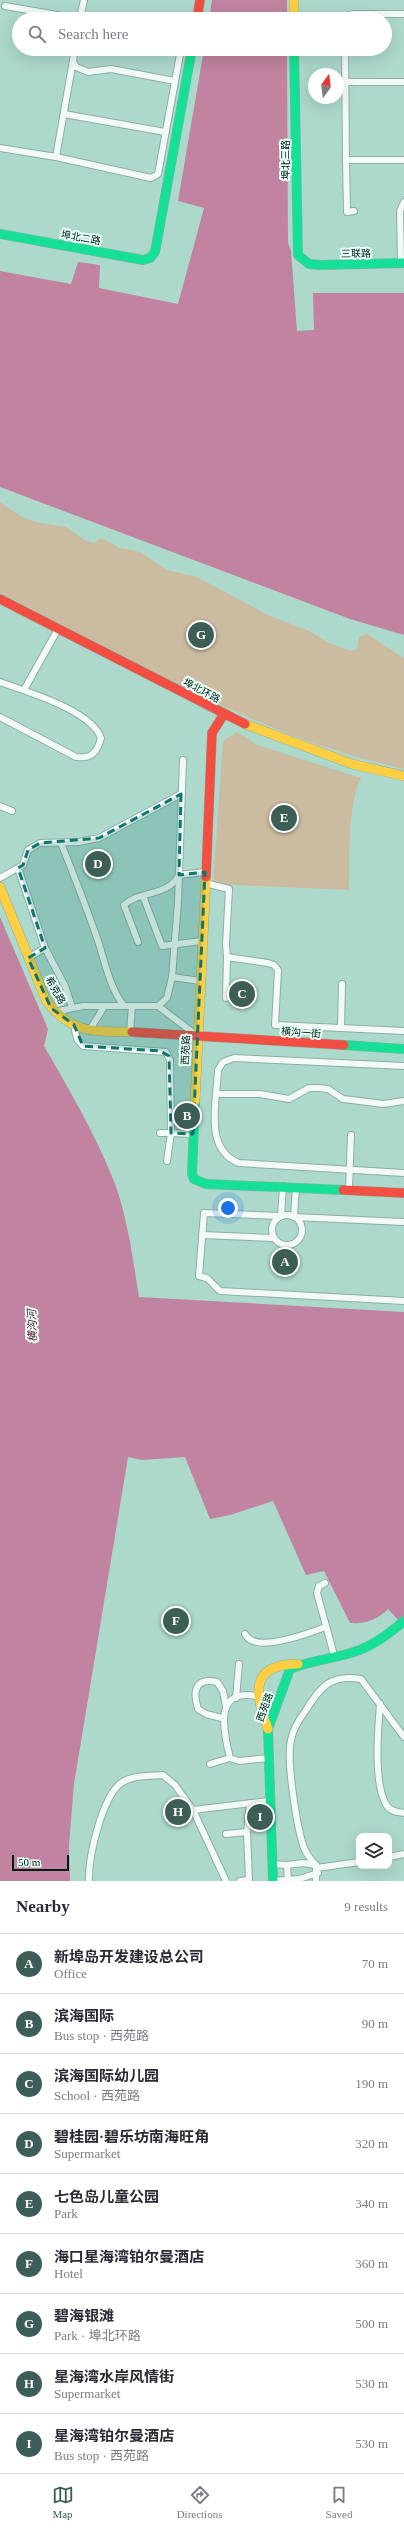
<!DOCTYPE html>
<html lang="en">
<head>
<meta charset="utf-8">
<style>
  :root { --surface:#fff; --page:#f2f2f3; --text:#2b2b33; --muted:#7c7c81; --line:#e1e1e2; --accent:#3d5e56 }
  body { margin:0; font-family:"Times New Roman","Noto Sans SC",serif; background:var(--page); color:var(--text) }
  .controls { position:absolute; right:12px; bottom:12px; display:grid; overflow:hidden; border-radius:8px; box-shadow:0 4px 16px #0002 }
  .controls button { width:36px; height:36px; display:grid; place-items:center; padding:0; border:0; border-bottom:1px solid var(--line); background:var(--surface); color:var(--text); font:20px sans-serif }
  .compass { position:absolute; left:308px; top:68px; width:36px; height:36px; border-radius:50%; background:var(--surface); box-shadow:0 4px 16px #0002; rotate:14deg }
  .scale { position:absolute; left:12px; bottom:10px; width:57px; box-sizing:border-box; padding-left:4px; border:2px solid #001d16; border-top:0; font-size:11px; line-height:14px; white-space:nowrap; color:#001d16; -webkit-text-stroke:3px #e7fef7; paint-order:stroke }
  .you { position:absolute; left:228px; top:1208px; width:14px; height:14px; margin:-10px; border:3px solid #fff; border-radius:50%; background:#1a73e8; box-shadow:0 0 0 6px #1a73e833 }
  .badge { display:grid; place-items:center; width:26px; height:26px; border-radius:50%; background:var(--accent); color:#fff; font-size:13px; font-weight:700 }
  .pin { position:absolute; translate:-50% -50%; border:2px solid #fff; box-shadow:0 1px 4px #0006 }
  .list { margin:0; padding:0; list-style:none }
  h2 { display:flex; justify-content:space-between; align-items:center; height:52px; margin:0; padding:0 16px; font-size:17px }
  h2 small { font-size:13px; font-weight:400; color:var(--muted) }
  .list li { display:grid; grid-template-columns:26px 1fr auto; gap:12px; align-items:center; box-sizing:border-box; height:60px; padding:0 16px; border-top:1px solid var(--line) }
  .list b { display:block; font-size:15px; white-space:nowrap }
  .list p { margin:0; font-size:13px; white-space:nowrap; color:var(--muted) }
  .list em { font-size:13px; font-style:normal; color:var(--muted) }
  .icon { flex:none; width:22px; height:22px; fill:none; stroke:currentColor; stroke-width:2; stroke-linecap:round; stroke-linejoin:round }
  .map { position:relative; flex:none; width:404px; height:1881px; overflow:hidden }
  .search { position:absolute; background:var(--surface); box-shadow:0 4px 16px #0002; left:12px; right:12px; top:12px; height:44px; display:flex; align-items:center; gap:10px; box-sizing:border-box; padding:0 14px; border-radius:22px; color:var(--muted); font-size:15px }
  .sheet { height:592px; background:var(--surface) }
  nav { display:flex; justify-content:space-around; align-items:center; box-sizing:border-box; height:56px; border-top:1px solid var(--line); background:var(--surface); font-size:11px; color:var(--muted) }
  nav a { display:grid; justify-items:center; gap:2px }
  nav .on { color:var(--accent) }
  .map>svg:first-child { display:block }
</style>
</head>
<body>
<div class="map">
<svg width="404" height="1881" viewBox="0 0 404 1881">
  <rect width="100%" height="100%" fill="#add8cc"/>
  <g fill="#cbbca1">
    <path d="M0 502 22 517 36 522 66 527 86 541 94 543 101 538 120 548 140 552 167 570 197 577 270 616 307 630 329 643 351 651 357 649 359 637 367 634 404 658V769C260 738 130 658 0 593Z"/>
    <path d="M237 732 257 745 361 778C347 808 350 856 349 890L213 884 223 741Z"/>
  </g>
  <g fill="#c183a0">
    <path d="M212 0H287V19H209Z"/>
    <path d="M204 49H287L288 242 291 251 297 331 314 330 313 293H404V635L350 619 0 487V271L71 284 78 262 100 265 99 288 178 304 204 208 178 201Z"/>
    <path d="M0 917 48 1029 44 1046C70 1091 96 1135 115 1184 128 1220 133 1260 139 1297L404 1312V1626L388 1609C377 1620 366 1624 350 1623L324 1571 306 1575 273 1501 230 1515 210 1519 185 1457 142 1460 128 1457 74 1784 69 1845 70 1881H0Z"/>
  </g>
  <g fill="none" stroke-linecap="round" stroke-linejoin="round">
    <defs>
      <g id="street">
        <path d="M5 6 80 19"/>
        <path d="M83 19 80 18 84 0"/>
        <path d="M345 19 346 16 353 14H404"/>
        <path d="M345 49 346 160H404"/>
        <path d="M73 61 76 67 88 72 111 69 175 81"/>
        <path d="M345 82H404"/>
        <path d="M64 114 165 132"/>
        <path d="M0 148 56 157 75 49"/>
        <path d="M56 157 151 178 158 174 181 49"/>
        <path d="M346 160 347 212 354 211"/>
        <path d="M401 263 400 211 404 202"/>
        <path d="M0 682C27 692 91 710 101 738 97 753 91 759 76 757L0 717"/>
        <path d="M24 690 58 629"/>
        <path d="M183 760 178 902 172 977 200 981"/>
        <path d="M0 806 12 811"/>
        <path d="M61 843C73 873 85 904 96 935 105 960 108 985 124 1006"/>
        <path d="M18 868 45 948 65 986 72 1007"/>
        <path d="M0 878 23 865 28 850 40 843 79 842 99 838 181 794"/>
        <path d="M205 883 229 889 226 944 227 957 268 963 274 965 278 970 275 1025 341 1028 342 984"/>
        <path d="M143 896 162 946 202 941"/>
        <path d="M138 942 124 905C140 890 168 897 179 875L205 872"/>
        <path d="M28 958 45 948"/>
        <path d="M226 998 227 957"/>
        <path d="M158 1006 196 1035"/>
        <path d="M54 1012 83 1006H158L167 998 172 977"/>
        <path d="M74 1025 77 1039 83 1046 166 1052 170 1060 171 1133 193 1134"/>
        <path d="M341 1028 404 1031"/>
        <path d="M89 1031 104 1007"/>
        <path d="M130 1032 132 1006"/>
        <path d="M404 1066 234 1058 223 1062 218 1070C217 1101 203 1149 239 1163L404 1173"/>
        <path d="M217 1094H260L289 1099 309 1088H318L328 1089 343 1099 352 1100 383 1104 404 1101"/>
        <path d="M160 1133H171L167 1161"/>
        <path d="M283 1186 281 1216 204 1213 199 1276 207 1278 220 1291 404 1301"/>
        <path d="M296 1187 294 1217 404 1222"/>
        <path d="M349 1189 351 1135"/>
        <circle cx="287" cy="1230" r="15"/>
        <path d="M202 1235 273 1238"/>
        <path d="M325 1583 319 1586 317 1593 334 1655"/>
        <path d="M245 1634C246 1636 249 1639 251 1640 266 1649 310 1633 325 1627"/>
        <path d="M260 1697C213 1685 223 1730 230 1758L239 1761 268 1758"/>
        <path d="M236 1698 239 1664"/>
        <path d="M380 1704C378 1729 373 1785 387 1806 391 1812 398 1812 404 1813"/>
        <path d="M222 1718 206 1714 198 1709C192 1690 196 1677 217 1682L223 1691 226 1707"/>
        <path d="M210 1764 230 1758"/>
        <path d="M193 1810 226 1881"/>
        <path d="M226 1834 247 1832"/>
        <path d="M389 1857 404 1854"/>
        <path d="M272 1864 287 1865 288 1881"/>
        <path d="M287 1865 303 1863 316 1865"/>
        <path d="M317 1868 359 1862"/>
        <path d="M89 1881C88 1858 102 1797 121 1783 132 1775 151 1776 163 1775L175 1785 193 1810 268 1801"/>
        <path d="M240 1881 249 1880"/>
        <path d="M249 1881 247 1832 250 1803"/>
        <path d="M273 1881 299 1879 318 1873"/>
        <path d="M316 1881V1865C311 1860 307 1855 304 1848 297 1828 286 1760 291 1740 293 1729 300 1718 306 1710 321 1686 331 1674 361 1679L404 1737"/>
      </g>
      <g id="fast">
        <path d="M294 49 298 255 309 264 320 265 404 263"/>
        <path d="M0 234 143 260 150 258 155 252 192 49"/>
        <path d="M344 1045 404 1049"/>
        <path d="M195 1101 192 1174 194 1179 206 1184 343 1190"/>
        <path d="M273 1881 268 1729 290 1669C311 1660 333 1659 354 1652 373 1646 389 1634 404 1621"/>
      </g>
      <g id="slow">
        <path d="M294 0V19"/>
        <path d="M245 724 352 764 404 776"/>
        <path d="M0 887 46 1000C71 1034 93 1031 132 1032"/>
        <path d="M195 1101 206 877"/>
        <path d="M268 1729C254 1693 250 1664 298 1664"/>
      </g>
      <g id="jam">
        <path d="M197 19 200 0"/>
        <path d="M0 599 245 724"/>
        <path d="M206 877 212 733 224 714"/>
        <path d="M132 1032 344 1045"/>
        <path d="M343 1190 404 1193"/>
      </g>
    </defs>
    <use href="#street" stroke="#8dafa6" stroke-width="8"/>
    <use href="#fast" stroke="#8dafa6" stroke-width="10"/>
    <use href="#slow" stroke="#8dafa6" stroke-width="10"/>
    <use href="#jam" stroke="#8dafa6" stroke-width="10"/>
    <use href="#street" stroke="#f3f9f7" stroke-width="6"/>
    <use href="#fast" stroke="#16e098" stroke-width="9"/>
    <use href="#slow" stroke="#ffcf43" stroke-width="9"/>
    <use href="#jam" stroke="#f24e42" stroke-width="9"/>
  </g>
  <path fill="#0f766e" fill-opacity="0.2" stroke="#0f766e" stroke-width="3" stroke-dasharray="8 5" stroke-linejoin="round" d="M181 794 179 875 205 872 193 1134 171 1133 169 1056 160 1051 83 1046 74 1025 51 1008 28 958 45 948 18 868 23 865 28 850 40 843 99 838Z"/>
  <g text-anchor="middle" stroke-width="4" stroke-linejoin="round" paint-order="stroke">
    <g font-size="10" fill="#001d16" stroke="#e7fef7">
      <text transform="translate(285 160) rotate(-90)" y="4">埠北三路</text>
      <text transform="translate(81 237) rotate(10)" y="4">埠北二路</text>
      <text transform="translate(356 253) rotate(-1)" y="4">三联路</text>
      <text transform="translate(202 690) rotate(28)" y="4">埠北环路</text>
      <text transform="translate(56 990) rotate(61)" y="4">希克路</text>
      <text transform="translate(301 1032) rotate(4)" y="4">横沟一街</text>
      <text transform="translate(185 1050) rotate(-87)" y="4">西苑路</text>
      <text transform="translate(264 1707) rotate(-70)" y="4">西苑路</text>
    </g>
    <g font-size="11" font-style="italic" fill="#591436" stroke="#e7fef7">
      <text transform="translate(32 1326) rotate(-92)" y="4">横沟河</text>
    </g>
  </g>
</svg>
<div class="controls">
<button><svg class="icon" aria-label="layers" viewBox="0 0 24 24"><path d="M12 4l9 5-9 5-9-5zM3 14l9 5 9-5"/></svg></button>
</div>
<svg class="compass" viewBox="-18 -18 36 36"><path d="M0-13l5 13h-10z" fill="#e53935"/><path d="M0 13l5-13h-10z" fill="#7c7c81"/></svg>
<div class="scale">50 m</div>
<div class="you"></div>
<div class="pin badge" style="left:285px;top:1262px">A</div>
<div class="pin badge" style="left:187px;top:1116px">B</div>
<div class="pin badge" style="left:242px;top:994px">C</div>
<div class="pin badge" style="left:98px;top:864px">D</div>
<div class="pin badge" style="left:284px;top:818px">E</div>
<div class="pin badge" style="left:176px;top:1621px">F</div>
<div class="pin badge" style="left:201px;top:635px">G</div>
<div class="pin badge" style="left:178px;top:1812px">H</div>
<div class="pin badge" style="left:260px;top:1817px">I</div>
<div class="search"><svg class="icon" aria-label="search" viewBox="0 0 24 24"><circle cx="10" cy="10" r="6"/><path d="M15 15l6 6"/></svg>Search here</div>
</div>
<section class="sheet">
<h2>Nearby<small>9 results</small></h2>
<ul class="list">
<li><span class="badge">A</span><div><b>新埠岛开发建设总公司</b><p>Office</p></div><em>70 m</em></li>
<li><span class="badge">B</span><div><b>滨海国际</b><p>Bus stop · 西苑路</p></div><em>90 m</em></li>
<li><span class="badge">C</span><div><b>滨海国际幼儿园</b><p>School · 西苑路</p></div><em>190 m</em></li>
<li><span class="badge">D</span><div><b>碧桂园·碧乐坊南海旺角</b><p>Supermarket</p></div><em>320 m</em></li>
<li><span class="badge">E</span><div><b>七色岛儿童公园</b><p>Park</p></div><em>340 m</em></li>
<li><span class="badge">F</span><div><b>海口星海湾铂尔曼酒店</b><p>Hotel</p></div><em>360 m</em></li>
<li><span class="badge">G</span><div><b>碧海银滩</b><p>Park · 埠北环路</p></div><em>500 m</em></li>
<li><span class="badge">H</span><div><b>星海湾水岸风情街</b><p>Supermarket</p></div><em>530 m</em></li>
<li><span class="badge">I</span><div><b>星海湾铂尔曼酒店</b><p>Bus stop · 西苑路</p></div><em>530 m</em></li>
</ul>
</section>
<nav>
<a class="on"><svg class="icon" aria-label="map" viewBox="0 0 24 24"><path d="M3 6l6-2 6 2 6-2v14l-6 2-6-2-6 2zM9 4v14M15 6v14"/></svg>Map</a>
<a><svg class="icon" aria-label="directions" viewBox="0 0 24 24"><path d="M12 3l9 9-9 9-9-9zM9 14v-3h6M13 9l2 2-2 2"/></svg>Directions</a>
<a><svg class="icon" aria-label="saved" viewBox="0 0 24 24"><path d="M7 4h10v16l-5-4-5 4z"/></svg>Saved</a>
</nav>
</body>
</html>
